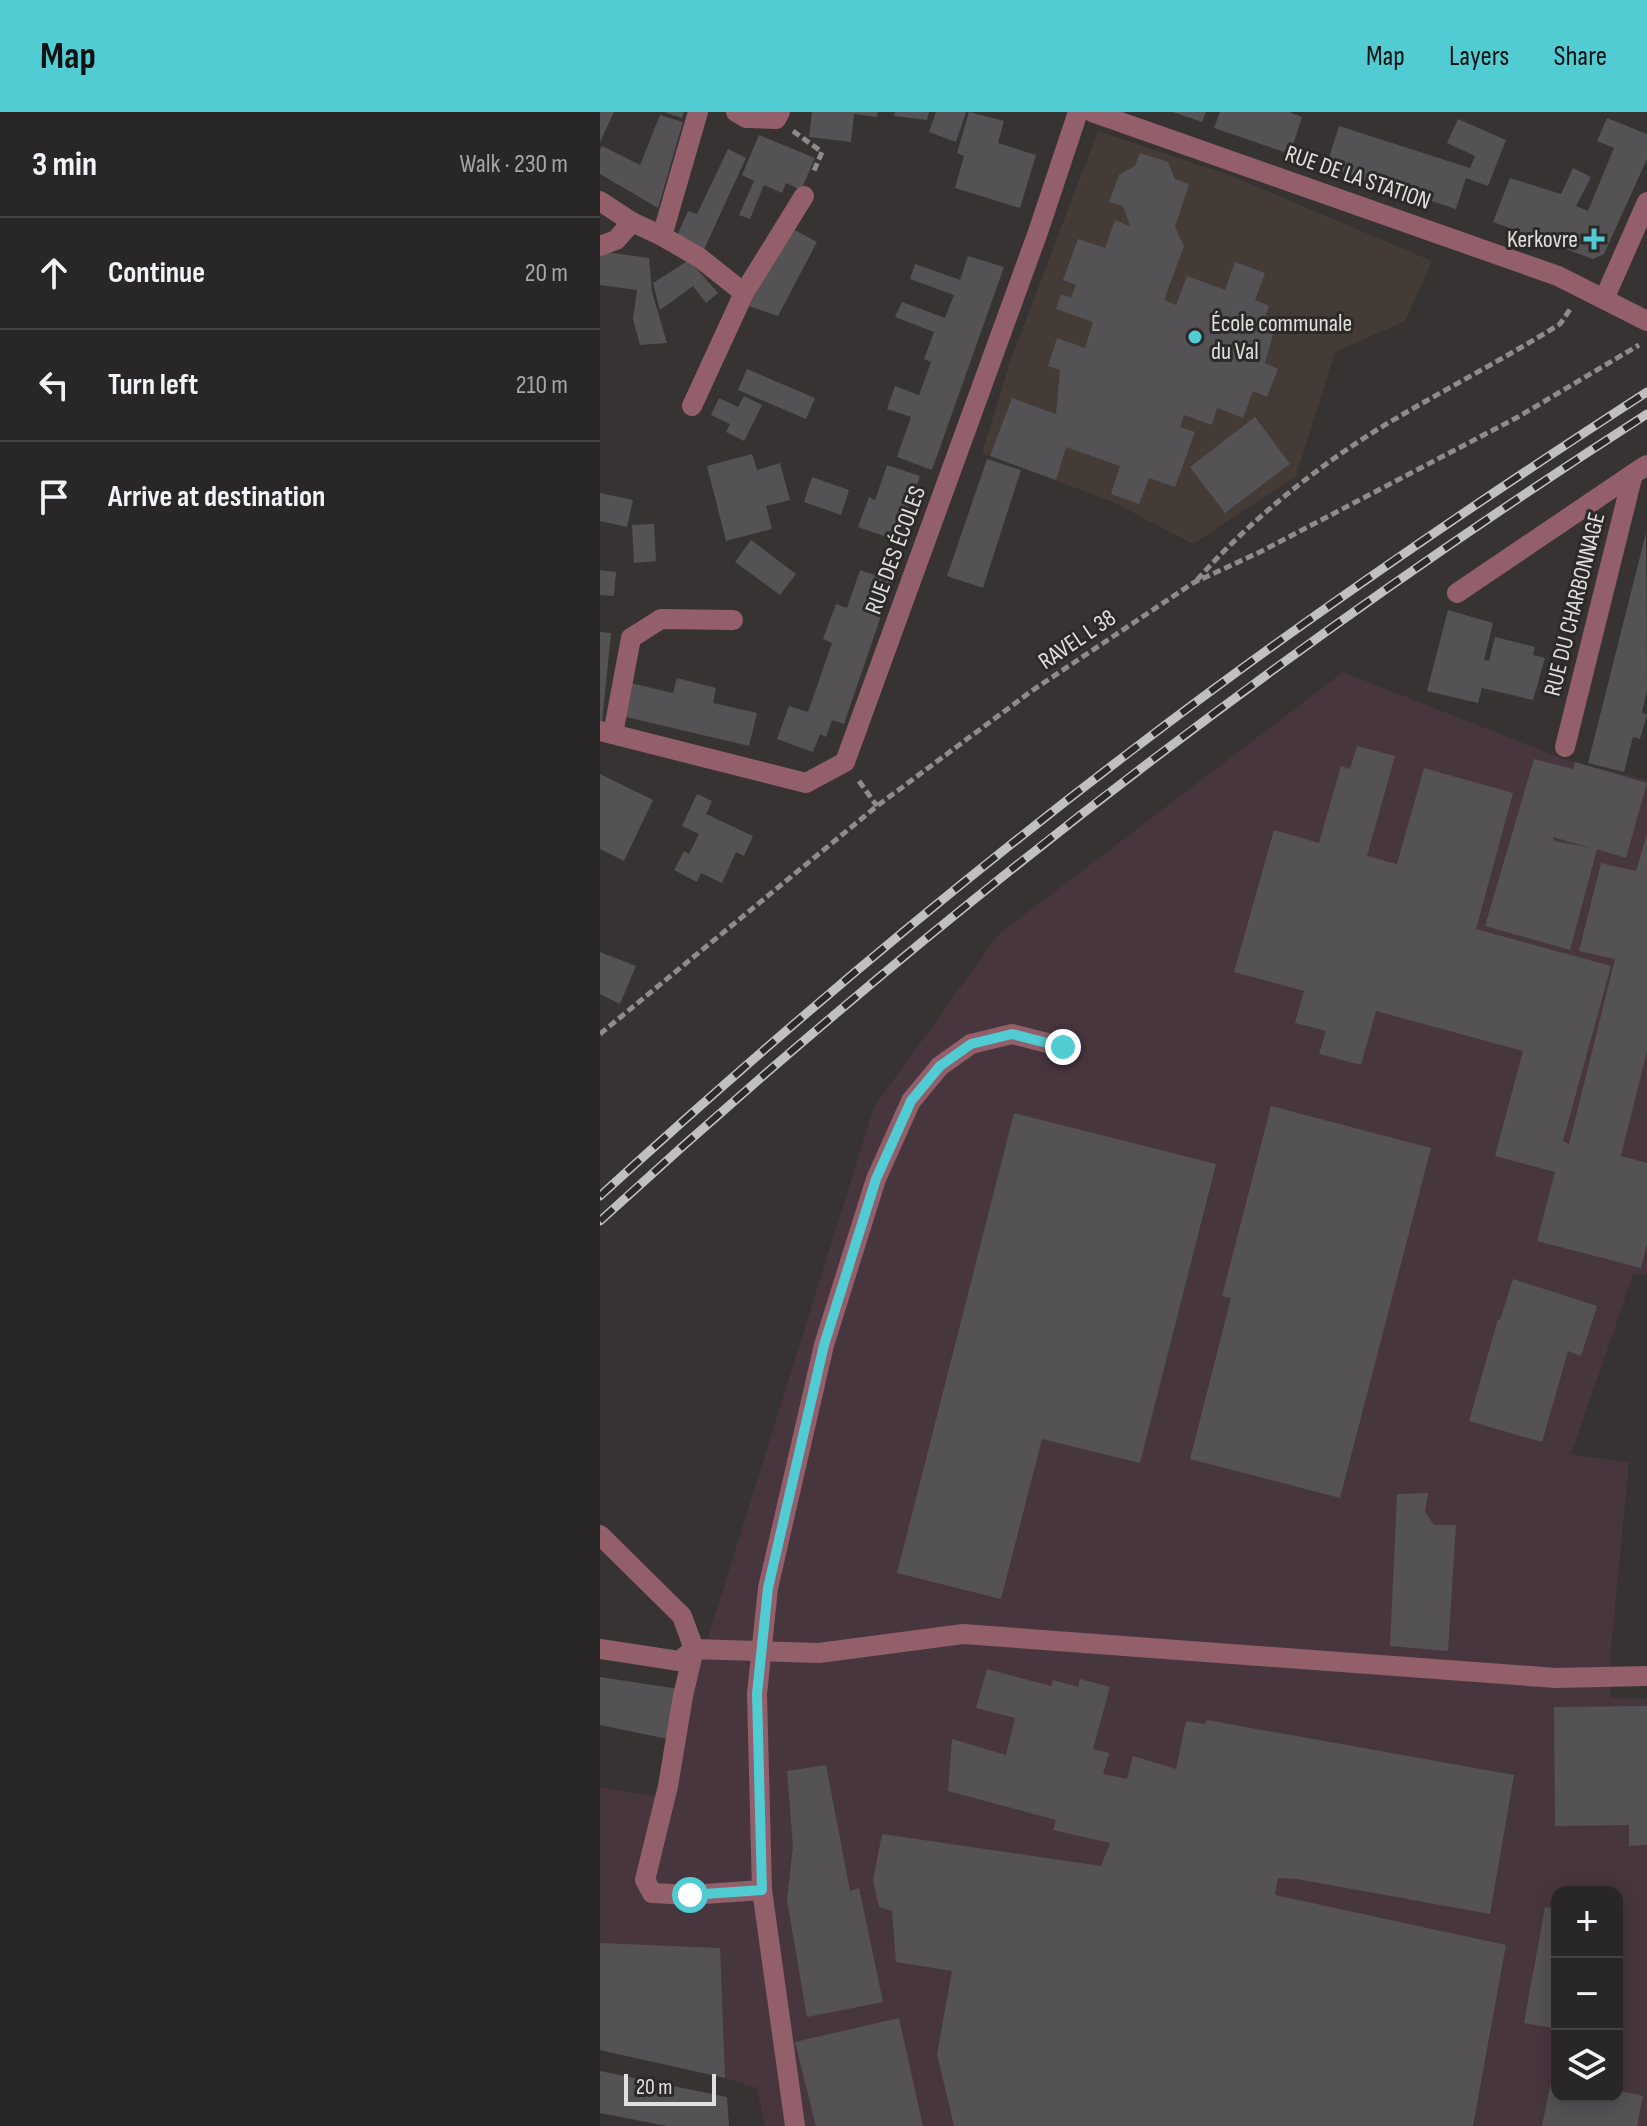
<!DOCTYPE html>
<html lang="en">
<head>
<meta charset="utf-8">
<style>
  :root { --surface:#282626; --page:#302e2e; --text:#f1f3f6; --muted:#a5a5a7; --line:#444343; --accent:#51ccd3 }
  body { margin:0; font-family:"Sofia Sans Condensed",sans-serif; background:var(--page); color:var(--text) }
  .controls { position:absolute; right:24px; bottom:24px; display:grid; overflow:hidden; border-radius:16px; box-shadow:0 4px 20px #0003 }
  .controls button { width:72px; height:72px; display:grid; place-items:center; padding:0; border:0; border-bottom:2px solid var(--line); background:var(--surface); color:var(--text); font:40px sans-serif }
  .scale { position:absolute; left:24px; bottom:20px; width:92px; box-sizing:border-box; padding-left:8px; border:4px solid #e1dfde; border-top:0; font-size:22px; line-height:28px; white-space:nowrap; color:#e1dfde; -webkit-text-stroke:6px #2c2928; paint-order:stroke }
  .stop { position:absolute; width:24px; height:24px; margin:-18px; border:6px solid #51ccd3; border-radius:50%; background:#fff }
  .stop.end { background:#51ccd3; border-color:#fff; box-shadow:0 2px 8px #0008 }
  .list { margin:0; padding:0; list-style:none }
  h2 { display:flex; justify-content:space-between; align-items:center; height:104px; margin:0; padding:0 32px; font-size:34px }
  h2 small { font-size:26px; font-weight:400; color:var(--muted) }
  .list li { display:grid; grid-template-columns:52px 1fr auto; gap:24px; align-items:center; box-sizing:border-box; height:112px; padding:0 32px; border-top:2px solid var(--line) }
  .list b { display:block; font-size:30px; white-space:nowrap }
  .list em { font-size:26px; font-style:normal; color:var(--muted) }
  .icon { flex:none; width:44px; height:44px; fill:none; stroke:currentColor; stroke-width:2; stroke-linecap:round; stroke-linejoin:round }
  .map { position:relative; flex:none; width:1047px; height:2014px; overflow:hidden }
  header { display:flex; align-items:center; gap:48px; box-sizing:border-box; height:112px; padding:0 40px; background:var(--accent); color:#111 }
  header strong { font-size:38px }
  nav { display:flex; gap:44px; margin-inline-start:auto; font-size:28px }
  main { display:flex }
  aside { flex:1; background:var(--surface) }
  .map>svg:first-child { display:block }
</style>
</head>
<body>
<header>
<strong>Map</strong>
<nav><a>Map</a><a>Layers</a><a>Share</a></nav>
</header>
<main>
<aside>
<h2>3 min<small>Walk · 230 m</small></h2>
<ul class="list">
<li><svg class="icon" aria-label="ahead" viewBox="0 0 24 24"><path d="M12 20V5M6 11l6-6 6 6"/></svg><div><b>Continue</b></div><em>20 m</em></li>
<li><svg class="icon" aria-label="left" viewBox="0 0 24 24"><path d="M17 20v-9H6M10 6l-5 5 5 5"/></svg><div><b>Turn left</b></div><em>210 m</em></li>
<li><svg class="icon" aria-label="arrive" viewBox="0 0 24 24"><path d="M6 21V4h12l-3 4 3 4H6"/></svg><div><b>Arrive at destination</b></div></li>
</ul>
</aside>
<div class="map">
<svg width="1047" height="2014" viewBox="0 0 1047 2014">
  <rect width="100%" height="100%" fill="#363332"/>
  <path fill="#48363f" fill-rule="evenodd" d="M743 560 966 648 1047 668V1163H1033L971 1342 1029 1351 1011 1536 1010 1586 1047 1587V2014H165L157 1976 125 1966 0 1938V1675L58 1685 274 995 398 823ZM957 1780H1017V1984H957Z"/>
  <path fill="#443b36" d="M498 19 632 64 832 149 805 209 735 240 696 364 593 432 513 390 382 341 411 247Z"/>
  <g fill="#545255" fill-rule="evenodd">
    <path d="M0 0H14L0 30Z"/>
    <path d="M64 0H84L82 6Z"/>
    <path d="M212 0H278L277 5 254 2 251 30 209 25Z"/>
    <path d="M295 0H329L327 8 294 4Z"/>
    <path d="M336 0H366L356 30 329 20Z"/>
    <path d="M369 0 404 9 398 31 436 43 420 96 355 76 364 44 357 41Z"/>
    <path d="M573 0H606L602 10Z"/>
    <path d="M620 0H689L702 5 690 42 614 16Z"/>
    <path d="M60 3 83 10 58 96 0 62V37L2 34 40 53Z"/>
    <path d="M1007 6 1047 22V47L1004 142 993 147 893 110 910 66 961 82 973 56 991 65 976 94 988 99 1014 36 997 29Z"/>
    <path d="M858 7 906 28 888 74 866 66 856 97 726 55 739 14 870 56 875 44 847 31Z"/>
    <path d="M159 23 215 46 201 78 186 71 182 81 164 73 150 107 139 103 154 69 142 63Z"/>
    <path d="M128 37 146 46 101 144 77 124 88 99 97 102Z"/>
    <path d="M540 41 568 50 575 67 589 72 575 115 584 134 564 188 576 193 587 164 625 178 635 150 665 161 655 188 669 194 661 219 673 222 665 251 678 257 667 285 653 279 643 306 617 296 612 313 584 303 580 315 595 320 575 375 549 366 539 392 511 382 520 354 466 335 456 368 390 344 412 286 456 302 460 258 448 254 457 226 485 236 493 210 456 197 461 182 471 186 476 173 463 168 478 127 505 136 515 108 530 114 523 94 509 90 519 63 535 54Z"/>
    <path d="M189 115 217 130 178 204 149 194Z"/>
    <path d="M5 140 49 146 52 180 67 231 40 233 33 207 37 178 0 173V142L4 143Z"/>
    <path d="M368 144 404 155 332 358 297 345 311 305 287 297 295 274 319 283 331 250 324 247 334 220 295 205 302 190 345 206 354 183 310 167 315 152 360 168Z"/>
    <path d="M89 148 118 181 106 191 93 174 60 198 53 171Z"/>
    <path d="M147 257 215 286 206 307 138 278Z"/>
    <path d="M144 284 162 293 144 329 126 320 130 312 111 303 119 286 138 295Z"/>
    <path d="M655 305 690 352 625 401 590 355Z"/>
    <path d="M152 342 157 358 180 351 190 388 166 394 172 417 126 429 107 354Z"/>
    <path d="M387 347 421 358 383 476 347 464Z"/>
    <path d="M287 353 320 364 308 399 317 402 307 432 258 415 269 385 275 388Z"/>
    <path d="M212 365 249 378 241 403 204 390Z"/>
    <path d="M0 381 33 388 27 415 0 409Z"/>
    <path d="M54 412 56 449 34 451 32 413Z"/>
    <path d="M1046 421 1047 578 1042 600 1047 603 1040 627 1033 625 1024 660 988 651Z"/>
    <path d="M151 428 196 462 180 483 135 450Z"/>
    <path d="M0 458 16 460 14 484 0 483Z"/>
    <path d="M260 458 293 469 244 612 232 608 226 625 220 622 213 640 177 627 189 594 208 600 232 531 223 527 236 492 247 496Z"/>
    <path d="M848 498 893 511 884 548 889 549 895 525 935 535 933 543 945 546 933 588 882 576 878 591 827 579Z"/>
    <path d="M0 520 11 521 2 611H0Z"/>
    <path d="M77 566 116 576 113 591 157 601 149 634 22 604 30 571 73 581Z"/>
    <path d="M757 634 795 644 767 744 797 752 824 656 913 681 876 817 1011 854 963 1029 969 1032 1015 847 979 839 1001 751 1036 759 1047 722V939L1021 1044 1047 1051V1132L1041 1156 937 1129 955 1060 895 1044 923 939 776 899 761 953 719 942 726 919 695 911 704 879 634 860 674 718 719 731 741 654 750 657Z"/>
    <path d="M934 647 973 657 975 650 1047 671 1026 746 997 737 970 838 885 814ZM953 725 991 736 954 729Z"/>
    <path d="M0 662 53 688 24 749 0 737Z"/>
    <path d="M97 682 112 689 106 702 153 724 144 744 136 740 122 771 101 761 97 770 74 758 84 739 89 742 99 722 82 714Z"/>
    <path d="M0 840 36 854 20 892 0 882Z"/>
    <path d="M671 994 831 1036 740 1386 590 1347 631 1186 622 1184Z"/>
    <path d="M414 1001 616 1052 540 1351 442 1327 401 1487 297 1461Z"/>
    <path d="M913 1167 997 1194 981 1244 968 1239 942 1330 869 1309 898 1207 900 1208Z"/>
    <path d="M828 1381 825 1400 834 1413H856L848 1539 790 1534 797 1382Z"/>
    <path d="M387 1557 451 1574 453 1568 478 1575 480 1567 510 1575 493 1637 509 1641 503 1662 527 1667 533 1644 576 1657 586 1609 605 1612 607 1608 914 1663 890 1802 697 1767 678 1766 675 1783 906 1833 873 2014H354L337 1942 352 1859 296 1850 292 1799 279 1795 273 1768 282 1722 501 1754 510 1731 453 1718 456 1708 348 1679 352 1627 406 1643 415 1606 376 1596Z"/>
    <path d="M0 1565 79 1577 68 1627 0 1613Z"/>
    <path d="M1047 1594V1733L1029 1734V1713L955 1714 954 1595Z"/>
    <path d="M226 1653 250 1779 259 1776 283 1890 207 1905 187 1788 193 1734 187 1659Z"/>
    <path d="M945 1795 957 1797V1917L924 1911Z"/>
    <path d="M0 1831 120 1836 125 1966 0 1938Z"/>
    <path d="M299 1906 323 2014H216L195 1930Z"/>
    <path d="M0 1959 127 1985 129 2014H67L0 2001Z"/>
    <path d="M952 1965 957 1966V1984H1017V1978L1043 1984 1037 2014H942Z"/>
  </g>
  <g fill="none" stroke-linecap="round" stroke-linejoin="round">
    <g stroke="#8e8b8a" stroke-width="5" stroke-dasharray="8 4" stroke-linecap="butt">
      <path d="M193 19 222 40 213 61"/>
      <path d="M597 468C647 411 715 356 780 316 839 280 901 249 960 212L971 196"/>
      <path d="M259 669 277 694"/>
      <path d="M0 922 277 694 433 578 593 471 662 439 918 305 1039 233"/>
    </g>
    <g stroke="#925f6b" stroke-width="20">
      <path d="M136 0 146 6 176 7 180 0"/>
      <path d="M492 0 958 164 1047 209"/>
      <path d="M0 89 32 110 62 124 98 0"/>
      <path d="M62 124 100 146 144 181"/>
      <path d="M0 134 16 128 32 110"/>
      <path d="M1005 185 1047 90"/>
      <path d="M92 294 144 181 204 84"/>
      <path d="M857 481 1033 362"/>
      <path d="M0 619 206 671 245 650 438 120 478 0"/>
      <path d="M13 622 31 526 61 507 133 508"/>
      <path d="M965 635 1033 362 1047 353"/>
      <path d="M0 1423 82 1504 94 1537 79 1549 0 1537"/>
      <path d="M168 1476 224 1233 276 1067 311 989 340 954 371 932 412 922 463 935"/>
      <path d="M157 1582 162 1778 195 2014"/>
      <path d="M162 1778 90 1783 52 1781 45 1768 68 1674 83 1584 94 1537 219 1541 363 1522 956 1566 1047 1564"/>
    </g>
    <defs>
      <g id="rail">
        <path d="M0 1084C172 927 349 777 535 636 700 510 872 393 1047 280"/>
        <path d="M0 1109C328 809 673 542 1047 302"/>
      </g>
    </defs>
    <use href="#rail" stroke="#c2c0bf" stroke-width="9"/>
    <use href="#rail" stroke="#2c2928" stroke-width="6" stroke-dasharray="18" stroke-linecap="butt"/>
    <path stroke="#925f6b" stroke-width="20" d="M157 1582 168 1476"/>
  </g>
  <g fill="none" stroke-linecap="round" stroke-linejoin="round">
    <path stroke="#51ccd3" stroke-width="10" d="M90 1783 162 1778 157 1582 168 1476 224 1233 276 1067 311 989 340 954 371 932 412 922 463 935"/>
  </g>
  <g fill="#51ccd3" stroke="#2c2928" stroke-width="3">
    <path d="M990 115h8v8h8v8h-8v8h-8v-8h-8v-8h8z"/>
    <circle cx="595" cy="225" r="8"/>
  </g>
  <g text-anchor="middle" stroke-width="6" stroke-linejoin="round" paint-order="stroke">
    <g font-size="24" fill="#e1dfde" stroke="#2c2928">
      <text transform="translate(758 65) rotate(19)" y="8">RUE DE LA STATION</text>
      <text transform="translate(295 438) rotate(-70)" y="8">RUE DES ÉCOLES</text>
      <text transform="translate(974 492) rotate(-76)" y="8">RUE DU CHARBONNAGE</text>
      <text transform="translate(477 527) rotate(-34)" y="8">RAVEL L 38</text>
    </g>
    <g font-size="24" fill="#e1dfde" stroke="#2c2928" text-anchor="end">
      <text x="978" y="135">Kerkovre</text>
      <text x="611" y="219" text-anchor="start">École communale<tspan x="611" dy="28">du Val</tspan></text>
    </g>
  </g>
</svg>
<div class="controls">
<button>+</button>
<button>−</button>
<button><svg class="icon" aria-label="layers" viewBox="0 0 24 24"><path d="M12 4l9 5-9 5-9-5zM3 14l9 5 9-5"/></svg></button>
</div>
<div class="scale">20 m</div>
<div class="stop" style="left:90px;top:1783px"></div>
<div class="stop end" style="left:463px;top:935px"></div>
</div>
</main>
</body>
</html>
